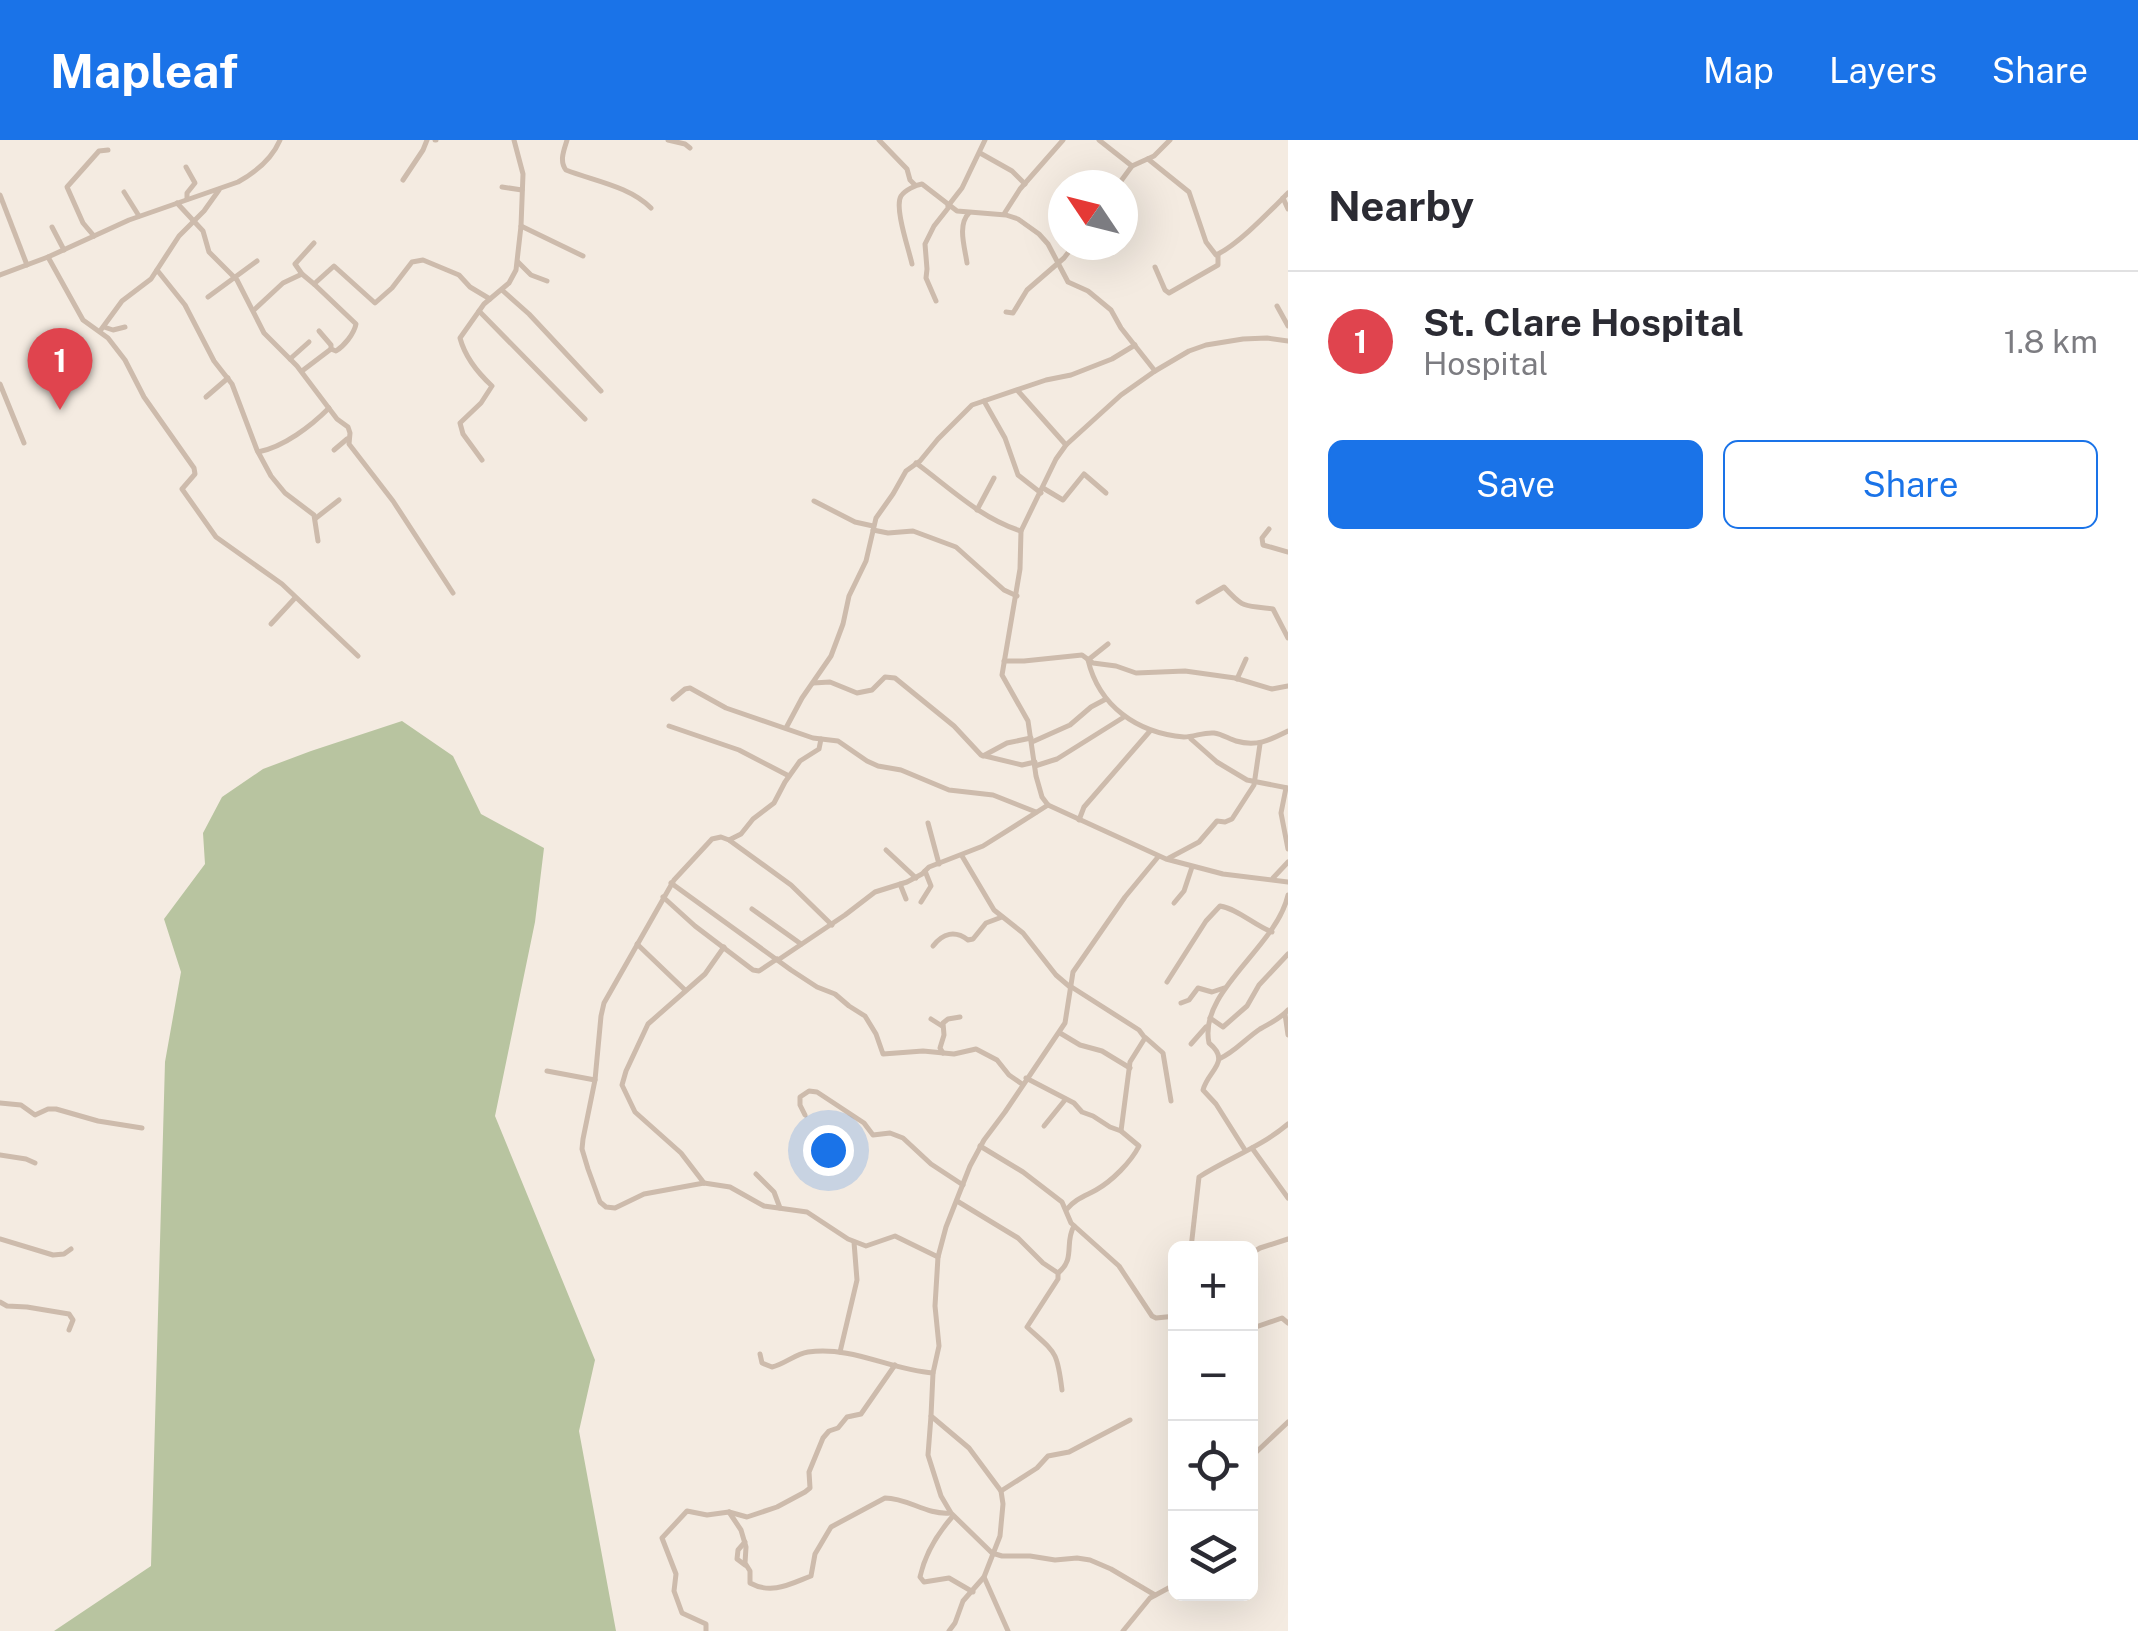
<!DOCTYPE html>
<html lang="en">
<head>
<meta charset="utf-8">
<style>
  :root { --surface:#fff; --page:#f7f7f7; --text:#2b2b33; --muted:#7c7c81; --line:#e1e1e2; --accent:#1a73e8 }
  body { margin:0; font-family:"Public Sans",sans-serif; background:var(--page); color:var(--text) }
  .controls { position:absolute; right:30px; bottom:30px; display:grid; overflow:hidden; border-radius:15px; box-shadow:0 10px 40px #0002 }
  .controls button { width:90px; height:90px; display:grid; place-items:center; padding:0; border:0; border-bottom:2px solid var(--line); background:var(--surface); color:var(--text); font:50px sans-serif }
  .compass { position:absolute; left:1048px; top:30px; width:90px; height:90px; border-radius:50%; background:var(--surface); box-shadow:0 10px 40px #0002; rotate:305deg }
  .you { position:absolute; left:828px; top:1010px; width:35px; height:35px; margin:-25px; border:8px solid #fff; border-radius:50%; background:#1a73e8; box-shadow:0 0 0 15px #1a73e833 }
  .badge { display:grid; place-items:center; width:65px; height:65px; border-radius:50%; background:var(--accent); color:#fff; font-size:32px; font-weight:700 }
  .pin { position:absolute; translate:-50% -82px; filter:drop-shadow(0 2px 5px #0008) }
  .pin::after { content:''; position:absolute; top:52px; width:35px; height:30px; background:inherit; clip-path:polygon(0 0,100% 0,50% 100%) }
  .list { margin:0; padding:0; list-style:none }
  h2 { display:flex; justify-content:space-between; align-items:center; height:130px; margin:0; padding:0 40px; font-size:42px }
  h2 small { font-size:32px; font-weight:400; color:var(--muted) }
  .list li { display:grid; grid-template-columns:65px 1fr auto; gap:30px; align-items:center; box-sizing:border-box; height:140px; padding:0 40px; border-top:2px solid var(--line) }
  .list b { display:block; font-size:38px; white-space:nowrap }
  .list p { margin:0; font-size:32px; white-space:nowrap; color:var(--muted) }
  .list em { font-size:32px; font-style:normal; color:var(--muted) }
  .actions { display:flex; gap:20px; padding:30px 40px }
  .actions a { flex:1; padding:22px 0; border:2px solid var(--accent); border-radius:15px; text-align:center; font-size:35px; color:var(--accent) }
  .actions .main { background:var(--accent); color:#fff }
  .icon { flex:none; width:55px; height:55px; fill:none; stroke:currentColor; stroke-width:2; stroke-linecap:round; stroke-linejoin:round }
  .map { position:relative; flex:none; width:1288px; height:1491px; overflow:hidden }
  header { display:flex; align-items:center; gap:60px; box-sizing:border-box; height:140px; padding:0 50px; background:var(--accent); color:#fff }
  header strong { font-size:48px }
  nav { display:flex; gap:55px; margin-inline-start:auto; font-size:35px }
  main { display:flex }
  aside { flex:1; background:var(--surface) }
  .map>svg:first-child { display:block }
</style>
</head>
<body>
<header>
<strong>Mapleaf</strong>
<nav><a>Map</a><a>Layers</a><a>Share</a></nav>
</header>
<main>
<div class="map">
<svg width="1288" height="1491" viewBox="0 0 1288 1491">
  <rect width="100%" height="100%" fill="#f4ebe1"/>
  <path fill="#b8c4a0" d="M402 581 453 616 481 674 544 708 535 782 495 976 595 1220 579 1291 616 1491H54L151 1426 165 922 181 832 164 779 205 724 203 693 222 657 263 629 311 611Z"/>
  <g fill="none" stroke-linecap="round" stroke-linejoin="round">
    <g stroke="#cdbbac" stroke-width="5">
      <path d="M435 0H436"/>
      <path d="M567 0C564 10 559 21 566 30 594 41 629 46 651 68"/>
      <path d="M668 0 685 4 690 8"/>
      <path d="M879 0 907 29 910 40 915 45"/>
      <path d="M1099 0 1132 26"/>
      <path d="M980 13 1012 31 1025 44"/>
      <path d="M1148 19 1189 52 1206 102 1216 115C1238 105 1270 71 1288 53"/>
      <path d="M186 27 195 43 187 53V59"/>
      <path d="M403 40 423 10 427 0"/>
      <path d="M1118 45 1132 26 1154 16 1170 0"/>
      <path d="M502 47 522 50"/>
      <path d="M124 52 139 76"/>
      <path d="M0 55 27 125"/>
      <path d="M1283 58 1288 69"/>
      <path d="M177 63 203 91 209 112 237 140 264 193 297 226 337 279 348 287 350 293 349 304 393 361 453 453"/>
      <path d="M948 66 962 48 985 0"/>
      <path d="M1004 74 1020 49 1063 0"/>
      <path d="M521 86 583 116"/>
      <path d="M52 87 64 110"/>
      <path d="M94 96 83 83 67 47 99 11 108 10"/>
      <path d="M48 117 83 180 108 198 125 220 144 257 194 328 195 334 182 349 216 397 282 444 358 516"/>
      <path d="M518 122 531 135 547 141"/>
      <path d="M967 123C965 108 957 85 969 73"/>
      <path d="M912 124C909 110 894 67 901 56 905 50 916 45 922 44L957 71 1006 75 1018 79 1039 94 1048 104 1068 142 1088 151 1111 170 1121 188 1155 231"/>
      <path d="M1155 127 1165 150 1169 153 1218 125V115"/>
      <path d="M157 130 185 165 214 221 232 244 257 310 271 336 285 353 314 375 318 401"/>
      <path d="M302 134 295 124 314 103"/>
      <path d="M0 135 48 117 129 80 238 42C256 32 272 19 280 0"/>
      <path d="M314 144 356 184C354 194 344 206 336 211L331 209"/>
      <path d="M502 150 529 174 601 251"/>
      <path d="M208 157 257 121"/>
      <path d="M936 161 926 138 927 129 925 104 934 86 949 67"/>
      <path d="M1277 166 1288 186"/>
      <path d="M254 170 283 143 302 134 314 144 334 126 375 163 392 148 412 122 423 120 459 135 470 147 490 159"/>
      <path d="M479 171 585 279"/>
      <path d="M1006 172 1013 173 1027 150 1064 118 1074 105"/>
      <path d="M104 187 113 190 125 187"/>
      <path d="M100 191 122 161 151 139 179 96 204 71 219 50"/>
      <path d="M1288 201 1267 198 1243 199 1206 205 1189 211 1155 231 1121 255 1066 305 1056 319 1021 391 1020 429 1002 535 1028 581 1036 636 1042 657 1048 665 1166 719 1223 734 1288 742"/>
      <path d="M290 219 309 202"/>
      <path d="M302 231 331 209V205L319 191"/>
      <path d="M0 244 24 303"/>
      <path d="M1018 251 1066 305"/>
      <path d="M206 257 228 238"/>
      <path d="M984 261 1005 298 1018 335 1041 353"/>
      <path d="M334 310 347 299"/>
      <path d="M258 312C284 307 311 286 329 268"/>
      <path d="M482 320 463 294 460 283 481 263 492 246C478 233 465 217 460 198L484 164 509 143 516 130 521 86 523 34 514 0"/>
      <path d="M916 323C950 348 980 378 1021 391"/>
      <path d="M1043 348 1063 360 1084 334 1106 353"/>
      <path d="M814 361 855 382 873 386"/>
      <path d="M977 370 994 338"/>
      <path d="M316 378 339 360"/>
      <path d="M1269 389 1262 398 1263 405 1288 412"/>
      <path d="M873 390 888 393 913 391 956 407 1004 450 1017 456"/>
      <path d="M1198 462 1224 447C1246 471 1244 464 1273 469L1288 498"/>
      <path d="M271 484 295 458"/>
      <path d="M1108 504 1088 520C1099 566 1137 593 1184 597 1194 597 1204 592 1214 593 1222 594 1229 599 1236 601 1257 607 1270 600 1288 591"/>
      <path d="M1004 521H1024L1082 515 1093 523 1116 526 1136 533 1185 531 1235 538 1272 549 1288 546"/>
      <path d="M1237 539 1246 519"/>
      <path d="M813 543 830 542 857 553 872 550 885 537 895 538 954 586 981 615 1022 625 1035 622"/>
      <path d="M673 559 685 549 690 548 726 568 813 598 838 601 867 621 878 626 901 630 949 650 993 655 1036 672"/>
      <path d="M669 586 739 610 789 636"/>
      <path d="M786 588 802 558 831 516 843 484 849 456 866 421 876 378 893 354 906 331 920 321 938 299 972 265 1046 240 1071 235 1112 219 1135 205"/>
      <path d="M1191 599 1217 622 1247 640 1288 648"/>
      <path d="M1032 602 1070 585 1091 567 1106 559"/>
      <path d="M983 616 1007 603 1031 598"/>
      <path d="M1035 626 1057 619 1124 577"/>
      <path d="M1286 648 1281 673 1288 709"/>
      <path d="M1079 680 1084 667 1150 591"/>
      <path d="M928 683 939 724"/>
      <path d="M729 700 741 694 753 679 774 663 785 642 800 621 819 609 821 599"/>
      <path d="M886 710 916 738"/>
      <path d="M962 716 994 770 1023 793 1056 835 1070 847"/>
      <path d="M1169 718 1199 702 1217 681 1225 682 1232 679 1254 645 1260 604"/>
      <path d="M1273 738 1288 722"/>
      <path d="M671 743 791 830 817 847 835 854 849 866 865 876 876 894 883 914 923 911 954 914 976 909 997 920 1009 935 1022 944"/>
      <path d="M900 744 906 759"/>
      <path d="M663 757 695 786 753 830 759 831 777 819"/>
      <path d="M921 762 931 746 925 731"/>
      <path d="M1174 763 1184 751 1192 727"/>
      <path d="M752 769 801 804"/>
      <path d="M832 785 791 745 729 700 721 697 712 699 674 740 604 863 601 876 595 940 583 999 582 1009 588 1029 600 1062 606 1067 615 1068 644 1054 704 1043 730 1047 764 1066 807 1072 848 1099 866 1106 895 1096 938 1117"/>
      <path d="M637 804 685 850"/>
      <path d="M933 806C943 793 955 790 968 800L973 799 986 783 1002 777"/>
      <path d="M778 820 845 775 875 752 907 742 922 734 929 727 983 706 1048 665"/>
      <path d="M1167 842 1206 781 1220 766C1238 769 1254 785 1272 792"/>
      <path d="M1070 846 1139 890 1145 898 1130 922 1121 991"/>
      <path d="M1181 863 1189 860 1198 848 1212 852 1224 848"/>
      <path d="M1285 874 1288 895"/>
      <path d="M1210 878 1223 887 1247 866 1259 845 1288 814"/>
      <path d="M931 879 942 886"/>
      <path d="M1060 893 1080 905 1102 911 1130 928"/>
      <path d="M1146 898 1163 913 1171 961"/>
      <path d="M1191 904 1206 887"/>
      <path d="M943 913 940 908 944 895 943 883 948 879 960 877"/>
      <path d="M1219 919C1235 912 1245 899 1260 889 1270 883 1280 879 1288 870"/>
      <path d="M547 931 595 940"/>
      <path d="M1026 938 1074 963 1082 972 1093 976 1110 987 1121 991 1139 1006C1131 1022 1112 1041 1096 1050 1085 1056 1075 1059 1067 1069"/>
      <path d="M0 963 21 965 35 975 48 969H56L98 981 142 988"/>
      <path d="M805 975 800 965V957L809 951 817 952 864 983 873 995 890 993 903 998 931 1024 963 1045"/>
      <path d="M1044 986 1065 960"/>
      <path d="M980 1006 1023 1032 1062 1062 1071 1083 1119 1126 1152 1176 1156 1178 1176 1176"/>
      <path d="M1252 1008 1288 1058"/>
      <path d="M1245 1010 1216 964 1203 950C1208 930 1232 922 1209 903 1198 851 1276 808 1288 755"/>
      <path d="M0 1015 26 1019 35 1023"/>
      <path d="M756 1034 774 1052 780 1068"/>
      <path d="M704 1043 681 1013 635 972 622 945 626 931 648 884 705 834 724 807"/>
      <path d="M957 1061 1018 1098 1043 1123 1058 1133V1139L1027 1187C1055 1213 1057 1209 1062 1250"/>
      <path d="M0 1099 53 1115 64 1114 71 1109"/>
      <path d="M1191 1108 1199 1037C1229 1018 1261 1007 1288 984"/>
      <path d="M1250 1114 1260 1108 1288 1099"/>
      <path d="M1058 1133C1076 1119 1064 1103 1074 1086"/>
      <path d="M0 1162 7 1166 27 1167 69 1174 73 1180 69 1190"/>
      <path d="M1250 1189 1282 1178 1288 1183"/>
      <path d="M840 1212 857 1140 854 1102"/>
      <path d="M760 1214 762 1223 772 1227C785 1224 795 1214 808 1212 854 1206 890 1230 933 1233"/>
      <path d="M931 1276 928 1315 941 1356 951 1373 992 1413 1002 1416H1030L1055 1420 1077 1418 1090 1420 1111 1429 1155 1455"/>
      <path d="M1250 1318 1288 1282"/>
      <path d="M1001 1351 1037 1328 1048 1316 1069 1312 1130 1280"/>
      <path d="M729 1372 741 1390 746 1407 745 1423 750 1431V1443C772 1455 790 1444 811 1436L815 1414 831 1387 885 1358C908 1358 926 1375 950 1373"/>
      <path d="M953 1376C938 1393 925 1414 920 1437L924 1442 949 1438 973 1452"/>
      <path d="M745 1402 738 1410 737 1419 745 1425"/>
      <path d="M706 1491V1484L682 1473 674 1451 676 1434 662 1398 687 1371 707 1375 729 1372 747 1377 777 1367 805 1352 810 1348 809 1332 823 1298 829 1291 838 1288 847 1277 861 1274 895 1225"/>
      <path d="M949 1491 955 1483 963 1461 984 1437"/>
      <path d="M1008 1491 984 1437 1000 1396 1003 1364 1001 1351 969 1308 931 1276 933 1233 939 1206 935 1166 938 1117 946 1087 970 1026 984 1000 1005 972 1065 883 1073 832 1125 757 1158 717"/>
      <path d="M1123 1491 1150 1458 1176 1444"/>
    </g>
  </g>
</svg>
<div class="controls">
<button>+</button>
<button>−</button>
<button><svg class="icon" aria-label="locate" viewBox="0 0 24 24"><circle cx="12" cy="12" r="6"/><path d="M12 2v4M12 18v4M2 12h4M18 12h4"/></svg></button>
<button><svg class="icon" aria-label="layers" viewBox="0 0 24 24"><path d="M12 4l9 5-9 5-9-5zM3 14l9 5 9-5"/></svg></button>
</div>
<svg class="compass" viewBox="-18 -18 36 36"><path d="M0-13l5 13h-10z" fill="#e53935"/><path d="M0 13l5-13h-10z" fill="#7c7c81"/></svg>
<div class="you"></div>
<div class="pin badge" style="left:60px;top:270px;background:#e0444e">1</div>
</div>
<aside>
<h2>Nearby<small></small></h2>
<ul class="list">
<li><span class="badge" style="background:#e0444e">1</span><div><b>St. Clare Hospital</b><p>Hospital</p></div><em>1.8 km</em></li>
</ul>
<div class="actions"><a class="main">Save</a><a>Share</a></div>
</aside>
</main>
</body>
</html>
